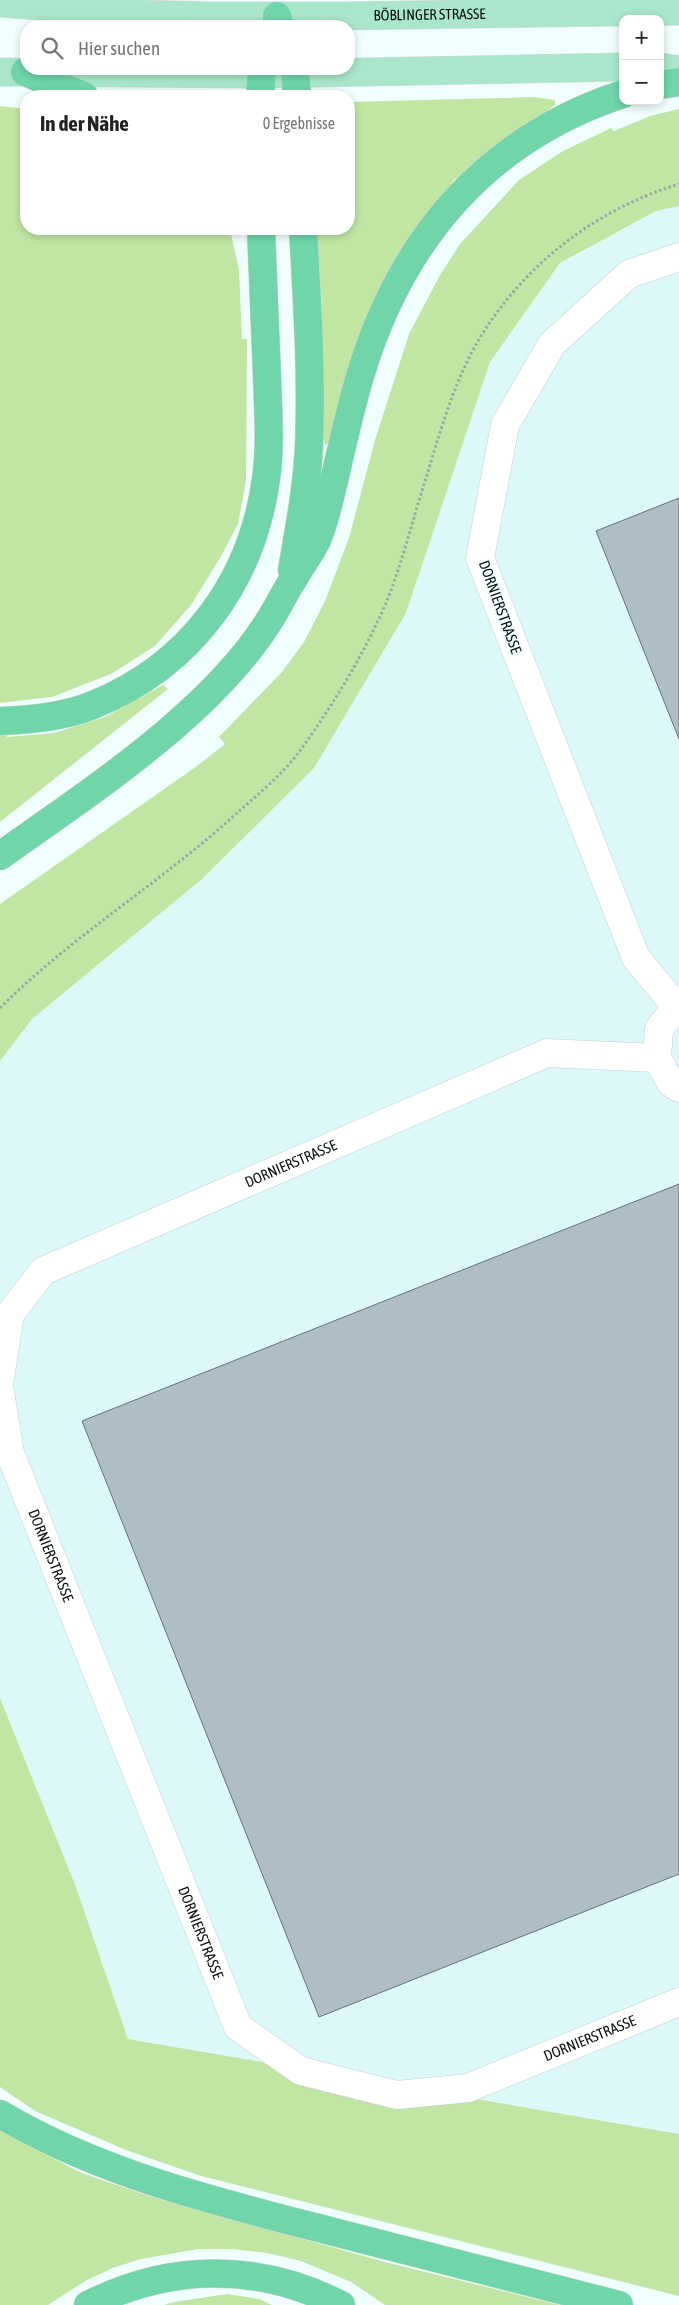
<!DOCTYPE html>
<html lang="de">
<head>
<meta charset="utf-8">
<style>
  :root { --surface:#fff; --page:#f2f2f2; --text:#222; --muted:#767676; --line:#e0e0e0 }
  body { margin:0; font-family:"Asap Condensed",sans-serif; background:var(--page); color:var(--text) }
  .controls { position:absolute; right:15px; top:15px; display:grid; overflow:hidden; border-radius:10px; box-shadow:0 2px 8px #0003 }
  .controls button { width:45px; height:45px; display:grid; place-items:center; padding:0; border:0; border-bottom:1px solid var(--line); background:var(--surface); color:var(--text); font:25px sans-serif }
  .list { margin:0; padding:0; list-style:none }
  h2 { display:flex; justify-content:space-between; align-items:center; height:65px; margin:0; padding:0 20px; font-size:21px }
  h2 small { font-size:16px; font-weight:400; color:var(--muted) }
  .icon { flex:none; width:28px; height:28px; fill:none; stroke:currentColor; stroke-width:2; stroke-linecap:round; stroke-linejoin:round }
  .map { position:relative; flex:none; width:679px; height:2305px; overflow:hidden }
  .search { position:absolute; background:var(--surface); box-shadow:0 2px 8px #0003; left:20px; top:20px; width:335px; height:55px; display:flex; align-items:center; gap:12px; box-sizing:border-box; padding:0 18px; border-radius:20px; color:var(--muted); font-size:19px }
  .panel { position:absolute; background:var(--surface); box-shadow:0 2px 8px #0003; left:20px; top:90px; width:335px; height:145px; border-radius:20px }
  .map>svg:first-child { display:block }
</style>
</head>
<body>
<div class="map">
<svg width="679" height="2305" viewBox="0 0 679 2305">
  <rect width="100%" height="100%" fill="#f0fffe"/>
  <path fill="#dcf8f8" d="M679 206V2134L128 2039 76 1887 0 1698V1061L32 1019 202 879 406 613 490 362 560 263 656 211Z"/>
  <g fill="#c1e6a3">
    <path d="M534 97 555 100V105L539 118 512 134 454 180 414 236 378 297 358 341 329 444 326 445 323 440 316 229H349V102Z"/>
    <path d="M0 106 26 109V229H230L239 270 242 339H247L246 481 238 524 220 558 191 605 155 646 111 674 52 697 0 703Z"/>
    <path d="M679 109V206L656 211 560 263 490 362 406 613 314 768 202 879 32 1019 0 1061V904L197 766 225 744 219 737 281 673 304 642 325 601 349 538 375 440 409 334 440 275 460 244 519 180 563 151 611 128 614 131 650 116Z"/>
    <path d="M163 685 168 689 0 822V733H7V737L54 733 105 717Z"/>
    <path d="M0 1698 76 1887 128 2039 679 2134V2296L201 2176 126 2150 35 2111 0 2087Z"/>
    <path d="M0 2129 29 2146 82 2173 149 2196 385 2262 560 2305H385L351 2282 301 2261 267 2253 233 2249H198L141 2259 113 2268 87 2280 48 2305H0Z"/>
    <path d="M227 2294 259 2299 272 2305H164L174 2302Z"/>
  </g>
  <g fill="#afbec5" stroke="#66737a">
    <path d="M679 498V739L596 531Z"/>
    <path d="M679 1184V1874L319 2017 82 1421Z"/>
  </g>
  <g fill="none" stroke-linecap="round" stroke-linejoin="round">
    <defs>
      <g id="minor">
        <path d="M679 1004 659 1029 657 1058 671 1083 679 1088"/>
        <path d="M676 1006 636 958 480 558 505 425 552 344 629 274 679 257"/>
        <path id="s1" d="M0 1378 10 1314 43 1271 547 1053 657 1058"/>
        <path id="s2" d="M0 1392 10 1453 238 2027 301 2071 397 2095 468 2088 679 2002"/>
      </g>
      <g id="major">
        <path id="s3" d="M0 3 146 14 209 16H341L679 11"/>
        <path d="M660 67 679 70"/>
        <path d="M0 72 261 74 623 67"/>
      </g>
      <g id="highway">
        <path d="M277 16 280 26"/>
        <path d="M295 69 297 96"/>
        <path d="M25 72 84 96"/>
        <path d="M660 85 679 82"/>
        <path d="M260 96 262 69"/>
        <path d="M292 570C299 529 307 488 309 446 312 374 307 301 303 229"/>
        <path d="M0 721C31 720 64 717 93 705 190 666 252 582 266 479 271 445 268 410 267 377 265 327 263 278 261 229"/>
        <path d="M0 856C91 791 219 709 275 611 281 601 286 590 293 580 300 567 310 554 317 540 325 522 329 500 334 481 342 446 350 410 360 376 401 239 486 139 623 94"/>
        <path d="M0 2114C101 2174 217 2202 330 2231 427 2255 523 2280 619 2305"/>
        <path d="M88 2305C171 2263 259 2263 341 2305"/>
      </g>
    </defs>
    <use href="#minor" stroke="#c0d2d2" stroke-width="29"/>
    <use href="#major" stroke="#d8d9d9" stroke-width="29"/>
    <use href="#highway" stroke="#d8d9d9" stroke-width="29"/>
    <path stroke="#9ba7a6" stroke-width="3" stroke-dasharray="2.5 2.5" stroke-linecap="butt" d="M0 1008C72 936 160 883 236 814 257 795 282 775 299 752 333 705 363 656 386 603 402 564 412 522 425 481 440 433 454 380 481 336 526 263 597 209 679 184"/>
    <use href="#minor" stroke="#fff" stroke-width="28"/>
    <use href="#major" stroke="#a9e6cc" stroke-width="28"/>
    <use href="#highway" stroke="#70d6aa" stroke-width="28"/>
  </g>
  <g text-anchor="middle" stroke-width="4" stroke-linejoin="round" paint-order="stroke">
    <g font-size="15" fill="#0a1010" stroke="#f0fffe">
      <text dy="5" stroke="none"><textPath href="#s3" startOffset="430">BÖBLINGER STRASSE</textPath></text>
      <text transform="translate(500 607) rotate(70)" y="5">DORNIERSTRASSE</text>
      <text dy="5" stroke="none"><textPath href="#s1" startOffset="389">DORNIERSTRASSE</textPath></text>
      <text dy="5" stroke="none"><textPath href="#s2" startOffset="172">DORNIERSTRASSE</textPath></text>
      <text dy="5" stroke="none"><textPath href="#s2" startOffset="578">DORNIERSTRASSE</textPath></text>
      <text dy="5" stroke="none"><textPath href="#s2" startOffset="1058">DORNIERSTRASSE</textPath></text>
    </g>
  </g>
</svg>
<div class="controls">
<button>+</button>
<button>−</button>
</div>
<div class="search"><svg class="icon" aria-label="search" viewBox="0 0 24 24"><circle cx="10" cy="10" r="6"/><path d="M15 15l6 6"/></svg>Hier suchen</div>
<section class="panel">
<h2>In der Nähe<small>0 Ergebnisse</small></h2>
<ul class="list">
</ul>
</section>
</div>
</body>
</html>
